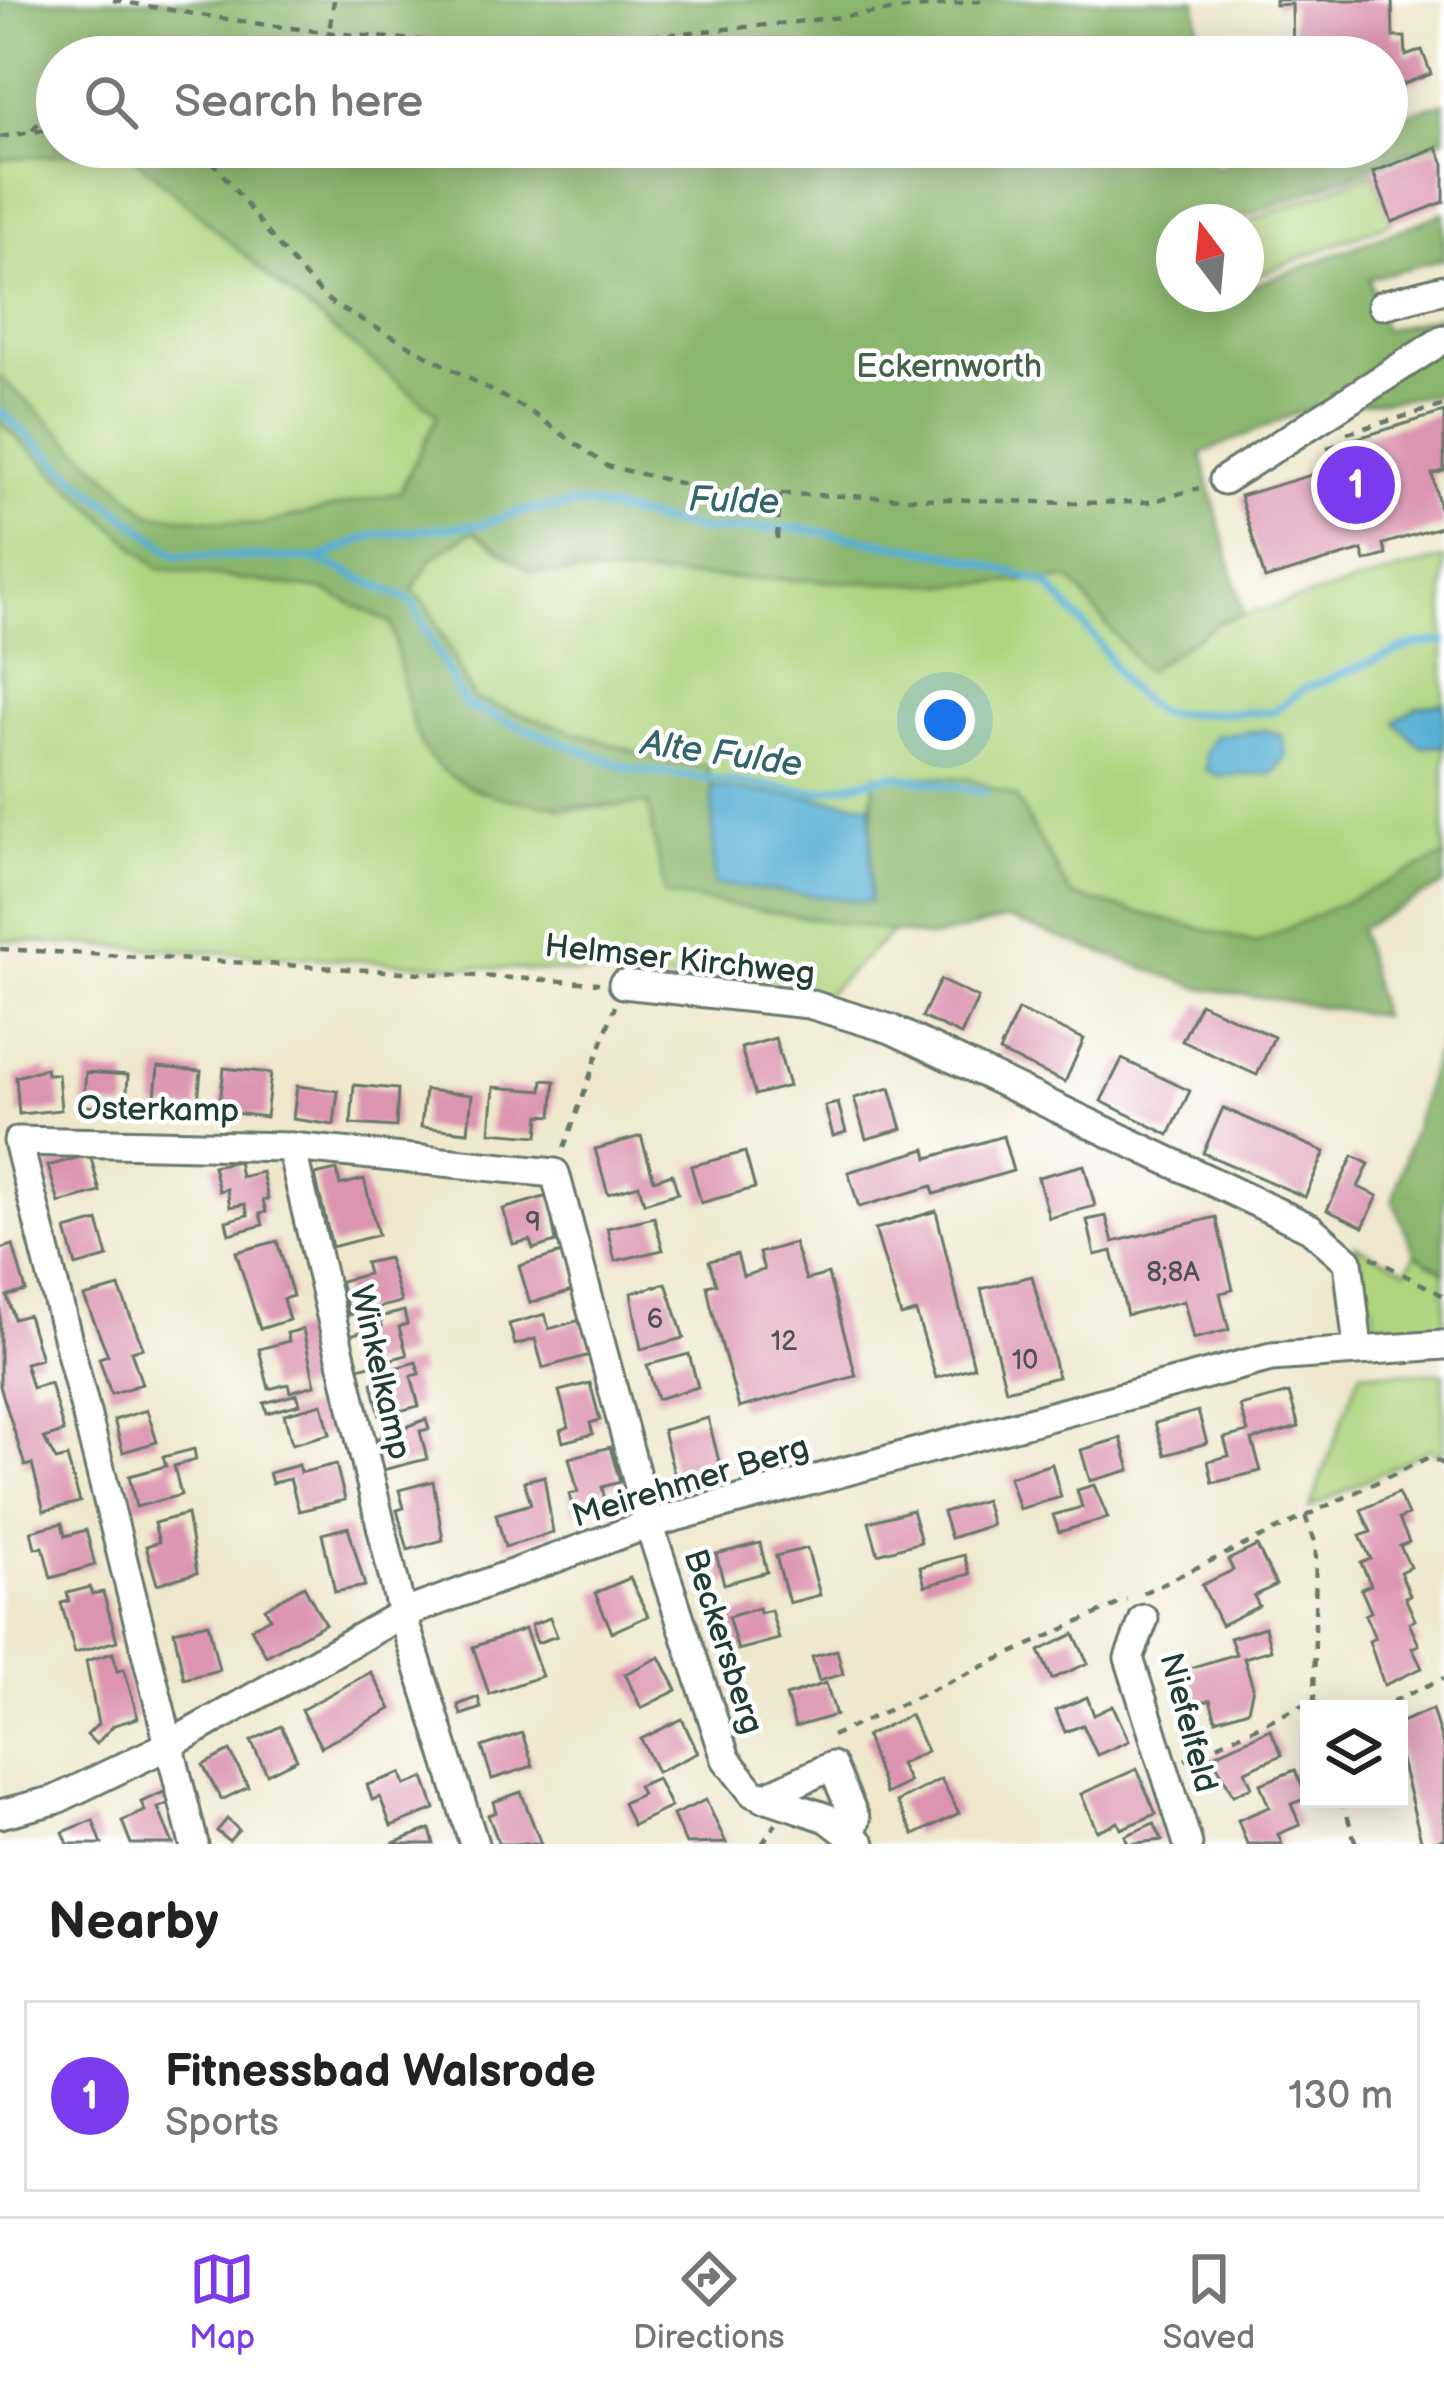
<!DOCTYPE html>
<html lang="en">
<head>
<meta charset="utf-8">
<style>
  :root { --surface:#fff; --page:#f2f2f2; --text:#222; --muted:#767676; --line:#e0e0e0; --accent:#7c3aed }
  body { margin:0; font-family:"Balsamiq Sans",sans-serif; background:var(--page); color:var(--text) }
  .controls { position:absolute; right:36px; bottom:36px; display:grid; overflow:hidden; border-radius:0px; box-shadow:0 6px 30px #0003 }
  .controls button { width:108px; height:108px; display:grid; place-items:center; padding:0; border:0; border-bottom:3px solid var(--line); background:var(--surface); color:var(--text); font:60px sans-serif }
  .compass { position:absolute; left:1156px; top:204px; width:108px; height:108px; border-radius:50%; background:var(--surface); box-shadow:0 6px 30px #0003; rotate:344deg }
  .you { position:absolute; left:945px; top:720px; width:42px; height:42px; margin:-30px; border:9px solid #fff; border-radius:50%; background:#1a73e8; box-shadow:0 0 0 18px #1a73e833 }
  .badge { display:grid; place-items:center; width:78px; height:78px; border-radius:50%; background:var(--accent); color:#fff; font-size:39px; font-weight:700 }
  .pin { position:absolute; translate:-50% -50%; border:6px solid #fff; box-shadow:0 3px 12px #0006 }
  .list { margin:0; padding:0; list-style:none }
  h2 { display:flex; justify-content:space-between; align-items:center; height:156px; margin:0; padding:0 48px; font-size:51px }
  h2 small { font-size:39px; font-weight:400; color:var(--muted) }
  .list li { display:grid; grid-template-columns:78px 1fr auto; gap:36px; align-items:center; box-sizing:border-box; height:192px; margin:0 24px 24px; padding:0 24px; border:3px solid var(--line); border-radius:0px }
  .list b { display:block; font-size:45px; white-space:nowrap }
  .list p { margin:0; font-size:39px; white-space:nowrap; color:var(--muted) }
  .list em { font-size:39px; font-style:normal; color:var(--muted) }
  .icon { flex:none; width:66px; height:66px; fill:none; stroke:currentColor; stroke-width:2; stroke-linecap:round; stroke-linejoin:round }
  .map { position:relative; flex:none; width:1444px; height:1844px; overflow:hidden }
  .search { position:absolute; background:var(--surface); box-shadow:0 6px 30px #0003; left:36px; right:36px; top:36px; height:132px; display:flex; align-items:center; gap:30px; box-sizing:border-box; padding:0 42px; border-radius:66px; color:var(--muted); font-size:45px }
  .sheet { height:372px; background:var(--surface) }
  nav { display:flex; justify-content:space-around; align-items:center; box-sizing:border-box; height:168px; border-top:3px solid var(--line); background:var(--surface); font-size:33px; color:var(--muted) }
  nav a { display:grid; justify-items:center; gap:6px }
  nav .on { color:var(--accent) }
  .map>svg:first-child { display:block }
</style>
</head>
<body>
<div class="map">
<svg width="1444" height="1844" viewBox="0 0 1444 1844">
  <rect width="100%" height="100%" fill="#fff"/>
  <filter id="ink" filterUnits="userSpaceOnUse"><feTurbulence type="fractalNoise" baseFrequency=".00833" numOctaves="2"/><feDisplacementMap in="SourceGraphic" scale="24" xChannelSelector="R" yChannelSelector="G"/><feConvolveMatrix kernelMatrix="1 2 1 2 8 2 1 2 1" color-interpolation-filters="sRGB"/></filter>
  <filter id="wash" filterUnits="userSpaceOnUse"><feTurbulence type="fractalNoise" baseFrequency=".004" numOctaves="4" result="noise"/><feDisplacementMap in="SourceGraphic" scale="48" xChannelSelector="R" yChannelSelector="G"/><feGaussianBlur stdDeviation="2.7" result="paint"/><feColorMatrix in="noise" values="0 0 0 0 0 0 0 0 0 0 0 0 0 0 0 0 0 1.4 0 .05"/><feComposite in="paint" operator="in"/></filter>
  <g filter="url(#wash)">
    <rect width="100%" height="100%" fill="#efe8cd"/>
    <g fill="#afd47e" stroke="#678859" stroke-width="3">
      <path d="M125 149 274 281 438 414 400 492 259 525 150 514 0 377V160Z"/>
      <path d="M1373 172 1392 222 1246 280V223Z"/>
      <path d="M0 422 158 568 323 590 391 623 422 747 563 810 648 804 665 895 895 930 822 998 648 977 0 940Z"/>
      <path d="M473 531 532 572 953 585 1070 579 1145 671 1219 622 1444 558V856L1256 943 1071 895 1015 796 875 774 871 804 712 787 706 765 669 763 474 699 429 607 412 590 432 558Z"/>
      <path d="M1355 1245 1407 1270 1415 1254 1444 1272V1332L1380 1336Z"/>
      <path d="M1360 1372 1444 1373V1450L1435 1454 1431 1448 1310 1508Z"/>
    </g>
    <g fill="#8bb66d" stroke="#557a50" stroke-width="3">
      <path d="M0 0H1196L1201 57H57V147H1210L1213 167 1299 147H1387V120L1444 102V139L1231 222H1174V294H1246V288L1444 213V259L1369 278 1383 330 1444 315V394L1304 410 1201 454 1244 614 1219 622 1145 672 1070 579 953 585 531 572 473 531 432 558 412 590 429 607 474 699 669 763 707 765 712 787 869 902 875 774 966 778 1015 796 1071 895 1256 943 1444 856V884L1359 929 1381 1016 1201 988 1008 919 932 938 665 895 648 804C581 808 465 814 424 749 407 722 399 656 391 623L323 590 158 568 0 422V377L150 514 258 525 400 492 438 415 274 281 125 149 0 160Z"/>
      <path d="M1444 1026V1272L1415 1254 1393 1200Z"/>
    </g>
    <g fill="#55afd3" stroke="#3a7684" stroke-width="3">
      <path d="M1444 703V746L1421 747 1395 722 1417 707Z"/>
      <path d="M1265 730 1282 735 1287 756 1272 774 1219 776 1206 770 1205 753 1214 736Z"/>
      <path d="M712 787 871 804 870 902 714 884Z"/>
    </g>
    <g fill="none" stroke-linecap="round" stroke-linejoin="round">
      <g stroke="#55afd3" stroke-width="8">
        <path d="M0 411 74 477 176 555 317 559 373 535 484 524 521 511 584 504 706 531 798 528 959 556 1047 584 1097 640 1126 686 1159 714 1272 712 1304 689 1416 644 1444 642"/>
        <path d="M317 559 411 601 465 705 630 769 816 792 893 775 985 792"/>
      </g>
    </g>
    <g id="blocks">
      <g fill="#dc94b1">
        <path d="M1275 0H1392L1393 37H1405L1406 56 1422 50 1431 74 1387 90V57H1343V51L1293 57 1292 4 1275 5Z"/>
        <path d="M1227 39V57H1202L1201 40Z"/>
        <path d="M1437 147 1444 164V202L1392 222 1373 172Z"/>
        <path d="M1444 412V471L1432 474 1444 526 1383 544 1386 555 1365 561 1362 550 1265 579 1240 496 1335 468 1328 447Z"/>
        <path d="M940 980 978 998 961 1035 922 1017Z"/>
        <path d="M1200 1003 1274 1037 1257 1075 1182 1041Z"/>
        <path d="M1018 1010 1084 1039 1065 1082 999 1052Z"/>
        <path d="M775 1038 789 1086 755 1095 741 1048Z"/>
        <path d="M1122 1059 1190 1091 1169 1135 1101 1101Z"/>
        <path d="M158 1067 201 1071 197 1111 154 1107Z"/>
        <path d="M46 1068 47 1074H58L61 1110 19 1114 16 1077Z"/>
        <path d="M224 1068 271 1073 266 1117 219 1111Z"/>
        <path d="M86 1072 128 1075 126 1108 83 1106Z"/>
        <path d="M543 1080 555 1081 552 1116 540 1115 538 1136 490 1132 494 1087 542 1091Z"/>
        <path d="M354 1085 398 1089 396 1127 351 1124Z"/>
        <path d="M297 1086 338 1091 334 1125 293 1119Z"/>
        <path d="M890 1088 902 1129 866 1139 854 1098Z"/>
        <path d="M425 1090 472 1095 468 1132 421 1127Z"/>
        <path d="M838 1103 846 1132 833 1136 825 1106Z"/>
        <path d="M1223 1108 1325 1152 1305 1197 1203 1153Z"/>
        <path d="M641 1136 654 1180 672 1174 678 1193 644 1203 639 1185 608 1194 595 1149Z"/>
        <path d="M1003 1136 1013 1171 934 1194 932 1186 859 1207 848 1172 926 1149 928 1158Z"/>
        <path d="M745 1152 755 1188 701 1203 691 1166Z"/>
        <path d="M90 1154 100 1192 59 1203 48 1166Z"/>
        <path d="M1353 1156 1369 1164 1358 1187 1378 1196 1363 1227 1327 1210Z"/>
        <path d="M238 1161 241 1177 262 1172 268 1199 263 1200 266 1212 260 1214 263 1225 229 1234 226 1221 248 1215 245 1204 230 1207 227 1189 219 1191 213 1166Z"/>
        <path d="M1084 1165 1095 1206 1049 1218 1038 1177Z"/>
        <path d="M337 1170 340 1185 364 1179 378 1235 332 1247 315 1175Z"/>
        <path d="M548 1196 556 1242 533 1249 530 1240 513 1244 503 1209Z"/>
        <path d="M936 1211 974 1367 936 1378 916 1312 901 1316 875 1229Z"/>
        <path d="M1106 1216 1113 1242 1216 1217 1233 1290 1220 1293 1229 1330 1193 1339 1184 1301 1127 1315 1112 1251 1095 1255 1087 1220Z"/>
        <path d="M654 1217 663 1250 615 1261 607 1228Z"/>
        <path d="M98 1221 108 1257 76 1266 66 1230Z"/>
        <path d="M277 1241 293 1296 283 1299 289 1320 260 1329 236 1252Z"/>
        <path d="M794 1243 806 1280 828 1274 856 1376 739 1408 711 1306 707 1286 716 1284 709 1261 737 1254 743 1276 764 1270 759 1253Z"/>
        <path d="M13 1245 26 1291 7 1296 14 1319 28 1315 41 1359 25 1363 32 1388 50 1383 64 1432 44 1438 56 1460 67 1457 80 1502 44 1511 32 1464 25 1466 0 1386V1249Z"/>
        <path d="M565 1252 576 1290 530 1303 519 1266Z"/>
        <path d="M388 1258 401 1302 349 1315 340 1281 368 1274 365 1263Z"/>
        <path d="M1032 1276 1058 1377 1006 1390 981 1289Z"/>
        <path d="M666 1283 684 1338 641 1349 631 1293Z"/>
        <path d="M119 1287 143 1348 131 1351 142 1384 111 1394 99 1358 108 1355 84 1297Z"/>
        <path d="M404 1311 407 1324 399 1327 407 1355 359 1368 350 1335 382 1326 380 1317Z"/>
        <path d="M545 1314 549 1329 580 1320 590 1355 543 1368 535 1339 515 1345 509 1324Z"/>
        <path d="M303 1329 315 1385 290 1392 288 1384 269 1389 259 1349 289 1341 287 1333Z"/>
        <path d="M689 1354 698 1387 657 1399 647 1365Z"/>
        <path d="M416 1362 420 1374 411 1376 419 1406 380 1416 372 1383 385 1380 383 1371Z"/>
        <path d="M590 1383 600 1420 590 1423 593 1434 563 1442 560 1430 569 1427 559 1391Z"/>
        <path d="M1289 1393 1299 1427 1252 1440 1261 1471 1213 1483 1208 1461 1229 1456 1224 1438 1248 1432 1240 1406Z"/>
        <path d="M297 1394 300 1404 267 1413 264 1403Z"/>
        <path d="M322 1404 330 1434 292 1444 284 1414Z"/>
        <path d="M147 1410 157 1442 123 1452 114 1420Z"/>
        <path d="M1198 1411 1207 1443 1165 1455 1155 1423Z"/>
        <path d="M708 1418 721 1469 676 1481 663 1430Z"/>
        <path d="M426 1419 429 1429 420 1431 427 1459 383 1470 376 1439Z"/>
        <path d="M1121 1438 1130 1470 1090 1481 1081 1450Z"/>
        <path d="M610 1447 620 1482 602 1487 606 1504 574 1513 569 1494 578 1492 569 1458Z"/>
        <path d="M194 1449 196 1460 174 1466 181 1495 136 1507 129 1476 166 1466 163 1457Z"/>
        <path d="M336 1464 345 1500 299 1511 290 1479 272 1483 269 1473 299 1465 300 1473Z"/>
        <path d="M1052 1464 1061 1497 1019 1509 1009 1477Z"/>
        <path d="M544 1476 553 1533 505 1547 496 1514 531 1504 524 1481Z"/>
        <path d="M433 1481 443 1540 408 1550 397 1510 404 1508 399 1490Z"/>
        <path d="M1094 1485 1108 1518 1059 1532 1053 1515 1082 1507 1077 1490Z"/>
        <path d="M1398 1493 1408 1515 1399 1519 1409 1542 1400 1546 1410 1567 1400 1572 1410 1595 1405 1597 1415 1620 1409 1623 1419 1645 1412 1648 1422 1668 1384 1685 1369 1641 1375 1638 1365 1615 1371 1612 1361 1589 1371 1585 1361 1563 1371 1559 1360 1536 1371 1532 1361 1510Z"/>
        <path d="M985 1500 992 1525 951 1538 943 1512Z"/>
        <path d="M912 1510 921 1542 878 1554 869 1522Z"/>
        <path d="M187 1514 197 1573 157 1584 146 1546 159 1542 154 1523Z"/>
        <path d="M62 1523 65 1536 86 1530 95 1565 51 1578 43 1547 35 1548 31 1531Z"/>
        <path d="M348 1527 365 1586 335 1592 322 1534Z"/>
        <path d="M760 1543 767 1572 724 1584 716 1554Z"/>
        <path d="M1257 1546 1276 1585 1254 1596 1259 1606 1221 1625 1202 1585 1233 1570 1228 1560Z"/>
        <path d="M807 1548 820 1595 789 1603 776 1556Z"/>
        <path d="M964 1555 970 1574 925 1586 920 1567Z"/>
        <path d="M630 1578 648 1616 612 1632 595 1593Z"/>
        <path d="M304 1586 325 1624 266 1656 251 1628 270 1618 265 1608Z"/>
        <path d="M90 1587 92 1594 103 1592 117 1641 75 1653 61 1603 69 1601 67 1593Z"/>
        <path d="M759 1608 760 1613 771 1610 779 1639 738 1650 728 1617Z"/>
        <path d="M550 1618 557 1636 537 1643 531 1625Z"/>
        <path d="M208 1623 219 1670 184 1679 174 1631Z"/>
        <path d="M1265 1627 1271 1650 1244 1658 1253 1687 1248 1710 1216 1720 1210 1700 1184 1708 1173 1673 1236 1654 1230 1638Z"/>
        <path d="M525 1629 542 1676 489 1694 473 1647Z"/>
        <path d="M1074 1634 1088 1663 1052 1679 1039 1651Z"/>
        <path d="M837 1650 843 1674 819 1681 812 1657Z"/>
        <path d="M113 1653 117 1671 124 1669 138 1718 114 1725 96 1744 87 1735 98 1724 86 1661Z"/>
        <path d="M660 1657 677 1690 641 1708 625 1674Z"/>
        <path d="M371 1672 391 1709 321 1747 301 1710Z"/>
        <path d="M826 1683 836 1715 795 1727 786 1696Z"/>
        <path d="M478 1697 481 1708 461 1715 458 1705Z"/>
        <path d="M1087 1697 1094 1715 1113 1706 1129 1741 1097 1755 1083 1725 1065 1732 1056 1710Z"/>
        <path d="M1432 1709 1444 1748V1839L1422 1844 1399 1752V1723Z"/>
        <path d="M910 1715 927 1751 900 1764 909 1782 886 1794 866 1736Z"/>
        <path d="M682 1719 698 1753 657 1772 641 1739Z"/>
        <path d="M281 1726 297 1759 267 1774 251 1741Z"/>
        <path d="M1270 1729 1282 1755 1245 1771 1252 1787 1233 1795 1212 1756Z"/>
        <path d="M522 1733 533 1766 492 1779 482 1747Z"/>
        <path d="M230 1751 248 1787 221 1800 203 1765Z"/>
        <path d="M1137 1769 1156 1814 1121 1829 1118 1822 1097 1831 1081 1794Z"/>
        <path d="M1295 1770 1307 1798 1291 1804 1300 1825 1278 1834 1282 1844H1247L1238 1820 1269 1807 1260 1784Z"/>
        <path d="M401 1773 405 1785 424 1778 435 1809 391 1826 380 1797 372 1800 367 1785Z"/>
        <path d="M657 1778 671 1807 633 1825 623 1803 642 1794 638 1786Z"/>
        <path d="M941 1779 959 1813 914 1835 897 1802Z"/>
        <path d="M164 1792 169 1803 158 1808 173 1844H131L122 1821 145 1811 141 1802Z"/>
        <path d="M521 1792 541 1844H499L488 1815 496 1812 493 1802Z"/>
        <path d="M706 1800 726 1843 686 1844 673 1815Z"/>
        <path d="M227 1819 239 1830 229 1841 217 1831Z"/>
        <path d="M93 1820 102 1844H68L63 1832Z"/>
        <path d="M1154 1823 1162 1840 1128 1844 1125 1836Z"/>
        <path d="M430 1829 434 1844H393V1843Z"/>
      </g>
    </g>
  </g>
  <g filter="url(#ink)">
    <use href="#blocks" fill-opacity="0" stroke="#68796a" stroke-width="3"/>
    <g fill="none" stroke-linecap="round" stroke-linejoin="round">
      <defs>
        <g id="minor">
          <path d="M1382 305 1444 289"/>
          <path d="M1224 480 1444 339"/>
          <path d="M623 984 809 1004 891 1029 1310 1228 1348 1261 1358 1348"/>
          <path d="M291 1147 402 1614 474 1844"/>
          <path d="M1144 1619 1129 1658 1188 1844"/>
          <path d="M763 1798 832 1766 856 1820 852 1832"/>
          <path d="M0 1814 55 1800 169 1745 402 1614 649 1524 1271 1357 1444 1345"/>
          <path d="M194 1844 18 1141 291 1147 555 1173 649 1524 726 1759 753 1793 827 1818 861 1844"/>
        </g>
      </defs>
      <use href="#minor" stroke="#68796a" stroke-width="33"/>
      <g stroke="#68796a" stroke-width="4.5" stroke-dasharray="9 9" stroke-linecap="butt">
        <path d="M113 0C236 22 360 41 485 42 653 42 819 19 985 0"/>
        <path d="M312 57 329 32 334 0"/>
        <path d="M32 130 57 104"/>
        <path d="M0 137 57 128"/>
        <path d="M200 147C245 198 282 259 333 304L531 412 607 466 718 492 1070 503 1150 502 1199 488"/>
        <path d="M1347 433 1444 405"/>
        <path d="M777 539 780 494"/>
        <path d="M0 949 599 983"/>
        <path d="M564 1148 615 1006"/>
        <path d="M1371 1257 1444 1296"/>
        <path d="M1305 1516 1316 1544 1314 1709"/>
        <path d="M1143 1593 1430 1457 1444 1464"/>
        <path d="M1376 1709 1444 1678"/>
        <path d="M832 1736 1127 1600"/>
        <path d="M1185 1760 1310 1702"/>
        <path d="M1342 1799 1356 1844"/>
        <path d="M762 1844 776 1824"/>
      </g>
      <use href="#minor" stroke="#fff" stroke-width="27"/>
    </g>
  </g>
  <g text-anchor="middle" stroke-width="9" stroke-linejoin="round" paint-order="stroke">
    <g font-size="27" fill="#4e5353">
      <text x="533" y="1231">9</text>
      <text x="1173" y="1281">8;8A</text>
      <text x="655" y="1328">6</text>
      <text x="784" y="1350">12</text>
      <text x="1025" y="1369">10</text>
    </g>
    <g font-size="33" fill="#436346" stroke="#fff">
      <text x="949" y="377">Eckernworth</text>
    </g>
    <g font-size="33" fill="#1f3d34" stroke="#fff">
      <text transform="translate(680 958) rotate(6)" y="12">Helmser Kirchweg</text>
      <text transform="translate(158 1108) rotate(1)" y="12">Osterkamp</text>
      <text transform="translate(382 1372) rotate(77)" y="12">Winkelkamp</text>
      <text transform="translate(690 1480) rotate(-17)" y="12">Meirehmer Berg</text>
      <text transform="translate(725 1641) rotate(72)" y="12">Beckersberg</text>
      <text transform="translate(1190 1722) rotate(75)" y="12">Niefelfeld</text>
    </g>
    <g font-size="36" font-style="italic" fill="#32656c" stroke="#fff">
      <text transform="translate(734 499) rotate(2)" y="13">Fulde</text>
      <text transform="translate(722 752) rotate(8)" y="13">Alte Fulde</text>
    </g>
  </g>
</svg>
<div class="controls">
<button><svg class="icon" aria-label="layers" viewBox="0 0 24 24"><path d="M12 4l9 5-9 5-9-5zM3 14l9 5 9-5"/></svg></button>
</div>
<svg class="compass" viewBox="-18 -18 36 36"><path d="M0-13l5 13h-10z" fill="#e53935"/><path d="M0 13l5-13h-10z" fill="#767676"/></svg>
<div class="you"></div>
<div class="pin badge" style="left:1356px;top:485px">1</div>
<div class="search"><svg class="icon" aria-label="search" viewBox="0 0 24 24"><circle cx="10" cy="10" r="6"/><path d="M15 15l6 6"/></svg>Search here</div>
</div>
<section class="sheet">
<h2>Nearby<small></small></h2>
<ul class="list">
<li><span class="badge">1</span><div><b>Fitnessbad Walsrode</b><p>Sports</p></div><em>130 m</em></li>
</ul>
</section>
<nav>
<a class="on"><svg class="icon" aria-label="map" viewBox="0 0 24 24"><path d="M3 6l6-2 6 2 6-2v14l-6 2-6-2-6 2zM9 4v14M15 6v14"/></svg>Map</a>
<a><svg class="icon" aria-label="directions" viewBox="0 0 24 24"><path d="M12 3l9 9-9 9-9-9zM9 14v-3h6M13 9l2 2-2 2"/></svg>Directions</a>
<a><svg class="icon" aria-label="saved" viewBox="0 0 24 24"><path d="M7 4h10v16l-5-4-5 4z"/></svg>Saved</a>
</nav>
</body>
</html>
